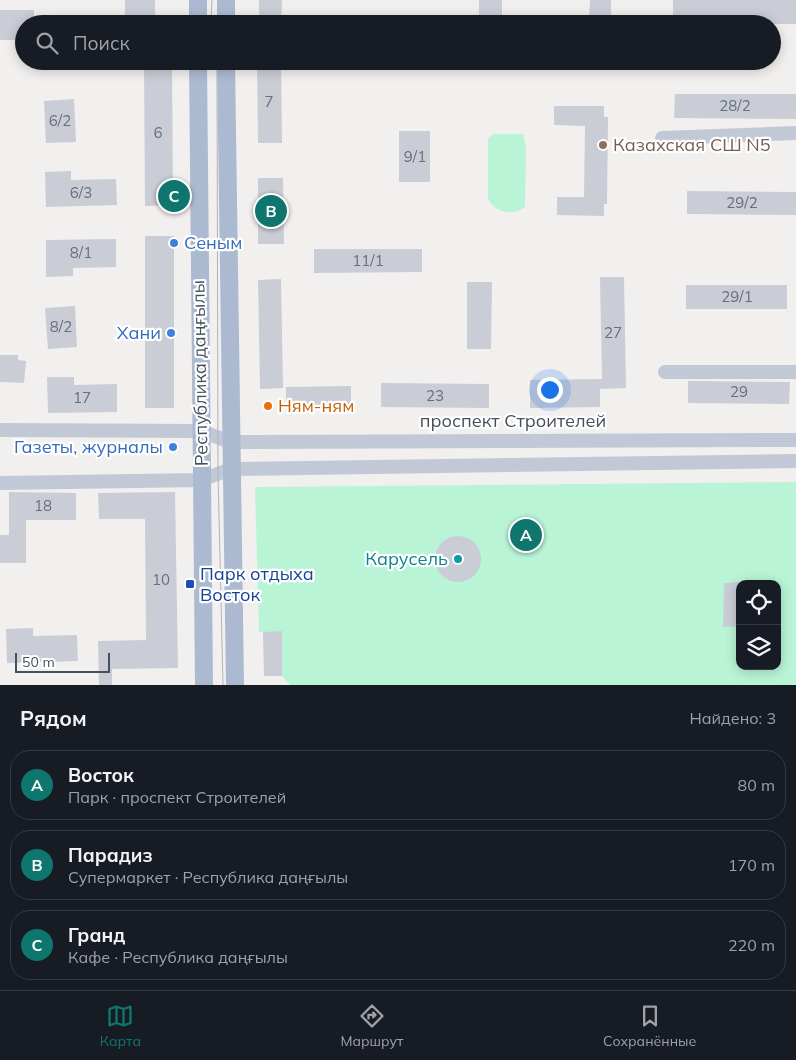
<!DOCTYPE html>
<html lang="ru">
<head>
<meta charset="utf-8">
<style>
  :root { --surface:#171b24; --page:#20242c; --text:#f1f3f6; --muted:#9ea1a6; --line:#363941; --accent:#0f766e }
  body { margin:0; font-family:Mulish,sans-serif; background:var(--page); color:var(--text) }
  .controls { position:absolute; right:15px; bottom:15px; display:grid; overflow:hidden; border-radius:10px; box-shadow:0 2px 12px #0003 }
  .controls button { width:45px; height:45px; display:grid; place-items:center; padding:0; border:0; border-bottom:1px solid var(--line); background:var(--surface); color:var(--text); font:25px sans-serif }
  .scale { position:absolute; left:15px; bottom:12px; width:95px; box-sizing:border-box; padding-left:5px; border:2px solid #45505f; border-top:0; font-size:14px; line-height:18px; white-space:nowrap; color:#45505f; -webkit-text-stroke:4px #fff; paint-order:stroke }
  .you { position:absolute; left:549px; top:389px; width:18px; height:18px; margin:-12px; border:4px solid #fff; border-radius:50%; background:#1a73e8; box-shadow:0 0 0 8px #1a73e833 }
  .badge { display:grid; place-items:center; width:32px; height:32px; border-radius:50%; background:var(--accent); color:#fff; font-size:16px; font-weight:700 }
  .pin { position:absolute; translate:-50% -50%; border:2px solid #fff; box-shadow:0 1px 5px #0006 }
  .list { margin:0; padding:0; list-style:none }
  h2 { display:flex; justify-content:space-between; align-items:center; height:65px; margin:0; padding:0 20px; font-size:21px }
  h2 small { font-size:16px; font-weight:400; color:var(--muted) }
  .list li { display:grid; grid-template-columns:32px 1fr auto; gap:15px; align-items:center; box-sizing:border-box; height:70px; margin:0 10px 10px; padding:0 10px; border:1px solid var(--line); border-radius:20px }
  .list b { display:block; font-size:19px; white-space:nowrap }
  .list p { margin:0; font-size:16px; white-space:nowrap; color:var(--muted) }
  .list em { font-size:16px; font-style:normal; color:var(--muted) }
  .icon { flex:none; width:28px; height:28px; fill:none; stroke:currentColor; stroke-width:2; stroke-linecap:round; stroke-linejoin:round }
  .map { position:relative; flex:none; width:796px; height:685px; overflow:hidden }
  .search { position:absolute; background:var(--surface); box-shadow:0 2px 12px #0003; left:15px; right:15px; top:15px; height:55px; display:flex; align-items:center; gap:12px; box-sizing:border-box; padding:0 18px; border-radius:28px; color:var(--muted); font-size:19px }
  .sheet { height:305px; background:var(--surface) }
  nav { display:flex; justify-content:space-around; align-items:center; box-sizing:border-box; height:70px; border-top:1px solid var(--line); background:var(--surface); font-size:14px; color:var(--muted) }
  nav a { display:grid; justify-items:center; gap:2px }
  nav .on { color:var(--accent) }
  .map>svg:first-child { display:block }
</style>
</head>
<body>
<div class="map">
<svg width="796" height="685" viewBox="0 0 796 685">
  <rect width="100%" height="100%" fill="#f2efef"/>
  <g fill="#b9f4d6" fill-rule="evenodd">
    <path d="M493 134H523L526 147 525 207C513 217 494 212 488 199V139Z"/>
    <path d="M796 482V685H290L282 676V632H259L255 487ZM740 584H777V666H740Z"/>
  </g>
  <g fill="#cacdd5">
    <rect x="125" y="0" width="30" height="24"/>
    <path d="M259 0H282L281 24H259Z"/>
    <rect x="479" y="0" width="23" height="24"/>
    <path d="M590 0H611V24H589Z"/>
    <rect x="673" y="0" width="123" height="24"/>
    <path d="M0 10H34V24H24V40H0Z"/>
    <path d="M144 61H172L173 205 145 206Z"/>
    <path d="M257 61H281L282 143H258Z"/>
    <path d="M675 94H796V119L674 118Z"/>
    <path d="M74 99 76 142 46 143 44 101Z"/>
    <path d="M554 106H604V117H608L607 204H604V216L557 215V197H584L585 126 554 125Z"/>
    <rect x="399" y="131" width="31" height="51"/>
    <path d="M71 171V180L116 179 117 205 46 207 45 172Z"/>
    <path d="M258 178H283L284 244H258Z"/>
    <path d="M687 191 796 192V215L687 214Z"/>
    <rect x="145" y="236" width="29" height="172"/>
    <path d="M116 239V267L73 268V276L46 277V240Z"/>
    <path d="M314 249H422V272L314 273Z"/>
    <path d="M600 277H624L626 388 600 389V407L530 408V380L602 379Z"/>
    <path d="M281 279 283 388 260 389 258 280Z"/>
    <path d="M467 282H492L491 349H467Z"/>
    <rect x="686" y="285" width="101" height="24"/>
    <path d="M75 306 77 347 48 349 45 308Z"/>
    <path d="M0 355H18V360L26 361 24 383 0 382Z"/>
    <path d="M47 377H74V385L117 384V412L48 413Z"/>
    <path d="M688 381 790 382 789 404 688 403Z"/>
    <path d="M381 383 489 384V408L381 407Z"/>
    <path d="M351 386V410H286V387Z"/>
    <path d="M9 492 76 493V520H26V563H0V535H9Z"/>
    <path d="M175 492 178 668 112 669V685H99L98 641 146 640 145 519H99L98 493Z"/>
    <circle cx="458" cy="559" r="23"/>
    <path d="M740 582V626L723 627 724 583Z"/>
    <path d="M33 628V636L77 635 78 661 7 663 6 629Z"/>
    <path d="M282 631V676H264L263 632Z"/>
  </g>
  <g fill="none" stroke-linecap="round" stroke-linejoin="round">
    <g stroke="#c1c9d6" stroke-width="14">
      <path d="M662 138 796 133"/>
      <path d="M665 372H796"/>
      <path d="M0 430 201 431 230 442 796 440"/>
      <path d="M0 483 201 480 231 469 796 461"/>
    </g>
    <g stroke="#acbad1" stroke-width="18">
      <path d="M198 24V0"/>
      <path d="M226 24V0"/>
      <path d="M198 61 204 685"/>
      <path d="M226 61 235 685"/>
    </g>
    <g stroke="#b0b3ba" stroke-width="1">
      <path d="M211 24 212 0"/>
      <path d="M217 61 218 474 223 685"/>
    </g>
  </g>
  <circle fill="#8d6e63" stroke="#fff" stroke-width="2" cx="603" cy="145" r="5"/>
  <g fill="#3f7fe0" stroke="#fff" stroke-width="2">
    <circle cx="174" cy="243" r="5"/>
    <circle cx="171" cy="333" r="5"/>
    <circle cx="173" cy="447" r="5"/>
  </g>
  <circle fill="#e8710a" stroke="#fff" stroke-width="2" cx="268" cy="406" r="5"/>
  <circle fill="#0f9aa8" stroke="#fff" stroke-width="2" cx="458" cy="559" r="5"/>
  <rect fill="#1a4fb4" stroke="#fff" stroke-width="2" x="185" y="579" width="10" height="10" rx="2.5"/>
  <g text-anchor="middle" stroke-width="4.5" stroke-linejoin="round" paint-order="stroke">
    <g font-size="15" fill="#666f7c">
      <text x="269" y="107">7</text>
      <text x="735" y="111">28/2</text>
      <text x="60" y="126">6/2</text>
      <text x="158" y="138">6</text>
      <text x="415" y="162">9/1</text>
      <text x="81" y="198">6/3</text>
      <text x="742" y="208">29/2</text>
      <text x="81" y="258">8/1</text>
      <text x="368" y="266">11/1</text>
      <text x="737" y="302">29/1</text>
      <text x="61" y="332">8/2</text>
      <text x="613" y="338">27</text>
      <text x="739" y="397">29</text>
      <text x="435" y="401">23</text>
      <text x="82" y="403">17</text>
      <text x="43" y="511">18</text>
      <text x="161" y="585">10</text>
    </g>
    <g font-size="18" fill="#785e54" stroke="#fff" text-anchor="start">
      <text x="613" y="151">Казахская СШ N5</text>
    </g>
    <g font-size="18" fill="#366cbe" stroke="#fff" text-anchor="end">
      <text x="184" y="249" text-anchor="start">Сеным</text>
      <text x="161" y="339">Хани</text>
      <text x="163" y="453">Газеты, журналы</text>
    </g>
    <g font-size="18" fill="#45505f" stroke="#fff">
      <text transform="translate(200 373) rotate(-91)" y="6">Республика даңғылы</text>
      <text x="513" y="427">проспект Строителей</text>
    </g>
    <g font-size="18" fill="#c56008" stroke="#fff" text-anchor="start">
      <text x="278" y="412">Ням-ням</text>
    </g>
    <g font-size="18" fill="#0d838f" stroke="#fff" text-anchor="end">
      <text x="448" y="565">Карусель</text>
    </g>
    <g font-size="18" fill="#164399" stroke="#fff" text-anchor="start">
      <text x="200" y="580">Парк отдыха<tspan x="200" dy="21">Восток</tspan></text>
    </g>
  </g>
</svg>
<div class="controls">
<button><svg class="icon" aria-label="locate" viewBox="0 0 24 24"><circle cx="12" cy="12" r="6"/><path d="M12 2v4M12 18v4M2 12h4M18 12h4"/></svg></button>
<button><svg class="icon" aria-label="layers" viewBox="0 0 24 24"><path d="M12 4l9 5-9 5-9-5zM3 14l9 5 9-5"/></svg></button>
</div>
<div class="scale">50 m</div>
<div class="you"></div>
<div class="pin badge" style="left:526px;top:535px">A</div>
<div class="pin badge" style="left:271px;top:211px">B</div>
<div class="pin badge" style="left:174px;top:196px">C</div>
<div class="search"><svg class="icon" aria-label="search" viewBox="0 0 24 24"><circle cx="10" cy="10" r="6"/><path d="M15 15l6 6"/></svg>Поиск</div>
</div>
<section class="sheet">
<h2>Рядом<small>Найдено: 3</small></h2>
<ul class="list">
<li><span class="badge">A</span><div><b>Восток</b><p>Парк · проспект Строителей</p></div><em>80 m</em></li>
<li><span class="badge">B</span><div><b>Парадиз</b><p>Супермаркет · Республика даңғылы</p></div><em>170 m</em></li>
<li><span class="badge">C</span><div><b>Гранд</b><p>Кафе · Республика даңғылы</p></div><em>220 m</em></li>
</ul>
</section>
<nav>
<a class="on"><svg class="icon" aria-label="map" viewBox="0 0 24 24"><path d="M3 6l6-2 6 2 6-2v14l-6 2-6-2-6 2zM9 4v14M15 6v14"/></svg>Карта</a>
<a><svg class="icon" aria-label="directions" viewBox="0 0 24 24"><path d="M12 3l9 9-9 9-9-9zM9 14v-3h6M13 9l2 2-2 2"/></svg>Маршрут</a>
<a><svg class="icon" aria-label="saved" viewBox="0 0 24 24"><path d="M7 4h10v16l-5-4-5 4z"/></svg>Сохранённые</a>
</nav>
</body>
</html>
